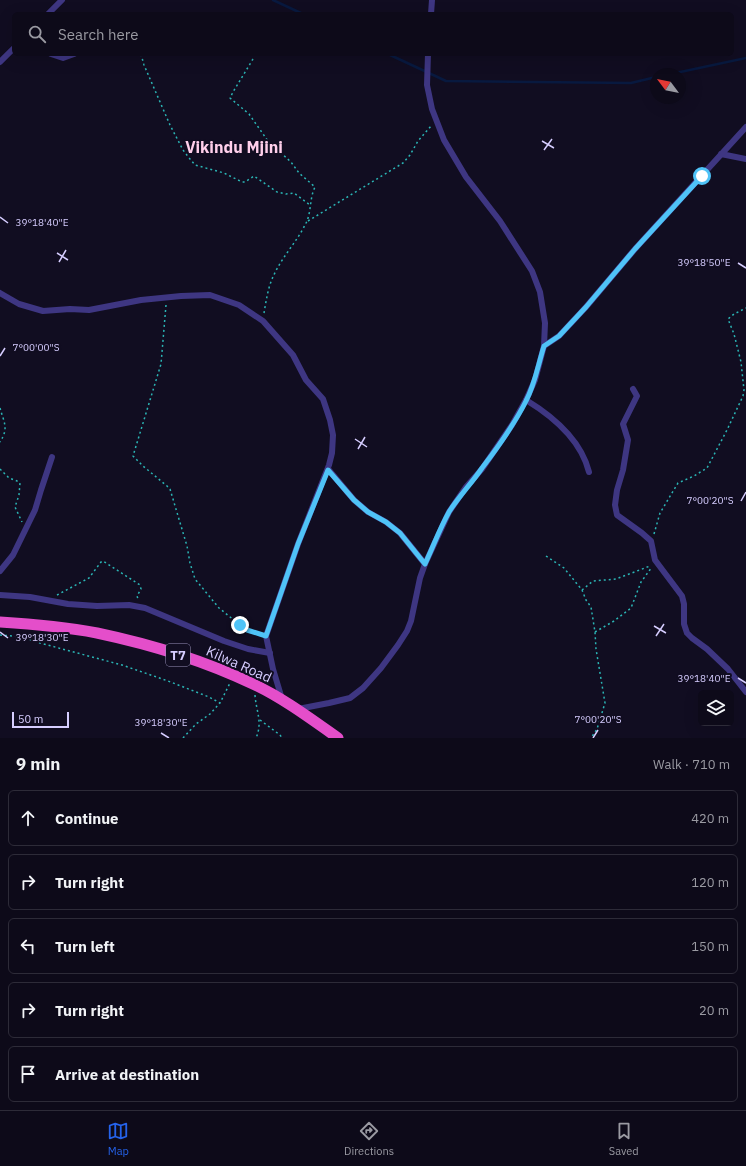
<!DOCTYPE html>
<html lang="en">
<head>
<meta charset="utf-8">
<style>
  :root { --surface:#0d0a19; --page:#161322; --text:#f1f3f6; --muted:#9a9aa2; --line:#2d2b38; --accent:#2563eb }
  body { margin:0; font-family:"IBM Plex Sans",sans-serif; background:var(--page); color:var(--text) }
  .controls { position:absolute; right:12px; bottom:12px; display:grid; overflow:hidden; border-radius:6px; box-shadow:0 4px 16px #0002 }
  .controls button { width:36px; height:36px; display:grid; place-items:center; padding:0; border:0; border-bottom:1px solid var(--line); background:var(--surface); color:var(--text); font:20px sans-serif }
  .compass { position:absolute; left:650px; top:68px; width:36px; height:36px; border-radius:50%; background:var(--surface); box-shadow:0 4px 16px #0002; rotate:302deg }
  .scale { position:absolute; left:12px; bottom:10px; width:57px; box-sizing:border-box; padding-left:4px; border:2px solid #d6cdff; border-top:0; font-size:11px; line-height:14px; white-space:nowrap; color:#d6cdff; -webkit-text-stroke:3px #110d21; paint-order:stroke }
  .stop { position:absolute; width:12px; height:12px; margin:-9px; border:3px solid #4fc3f7; border-radius:50%; background:#fff }
  .stop.end { background:#4fc3f7; border-color:#fff; box-shadow:0 1px 4px #0008 }
  .list { margin:0; padding:0; list-style:none }
  h2 { display:flex; justify-content:space-between; align-items:center; height:52px; margin:0; padding:0 16px; font-size:17px }
  h2 small { font-size:13px; font-weight:400; color:var(--muted) }
  .list li { display:grid; grid-template-columns:26px 1fr auto; gap:12px; align-items:center; box-sizing:border-box; height:56px; margin:0 8px 8px; padding:0 8px; border:1px solid var(--line); border-radius:6px }
  .list b { display:block; font-size:15px; white-space:nowrap }
  .list em { font-size:13px; font-style:normal; color:var(--muted) }
  .icon { flex:none; width:22px; height:22px; fill:none; stroke:currentColor; stroke-width:2; stroke-linecap:round; stroke-linejoin:round }
  .map { position:relative; flex:none; width:746px; height:738px; overflow:hidden }
  .search { position:absolute; background:var(--surface); box-shadow:0 4px 16px #0002; left:12px; right:12px; top:12px; height:44px; display:flex; align-items:center; gap:10px; box-sizing:border-box; padding:0 14px; border-radius:6px; color:var(--muted); font-size:15px }
  .sheet { height:372px; background:var(--surface) }
  nav { display:flex; justify-content:space-around; align-items:center; box-sizing:border-box; height:56px; border-top:1px solid var(--line); background:var(--surface); font-size:11px; color:var(--muted) }
  nav a { display:grid; justify-items:center; gap:2px }
  nav .on { color:var(--accent) }
  .map>svg:first-child { display:block }
</style>
</head>
<body>
<div class="map">
<svg width="746" height="738" viewBox="0 0 746 738">
  <rect width="100%" height="100%" fill="#110d21"/>
  <g fill="none" stroke-linecap="round" stroke-linejoin="round">
    <g stroke="#08193f" stroke-width="2.5">
      <path d="M273 0 303 14"/>
      <path d="M388 54 446 81 631 83 656 77"/>
      <path d="M671 74 746 58"/>
    </g>
    <g stroke="#2bb5b5" stroke-width="1.5" stroke-dasharray="2 3" stroke-linecap="butt">
      <path d="M141 54 144 65 170 125 183 150 190 159 195 165 224 173 242 182H245L254 176 277 192 286 194 294 193 310 205"/>
      <path d="M253 59 233 92 230 98 249 114 268 141 291 162 299 173 315 187C309 199 312 213 305 225 296 243 281 258 273 277 268 287 266 302 264 313"/>
      <path d="M308 221 403 163 410 155 418 141 431 126"/>
      <path d="M166 305 161 364 133 456 143 466 167 486 170 489 187 546 190 563 195 579 219 608 240 625 247 630 259 634"/>
      <path d="M0 408C4 423 9 428 0 442"/>
      <path d="M0 469 9 478 17 481 20 483 19 495 15 507 22 522"/>
      <path d="M654 534 660 513 678 483 694 476 707 468 727 430 743 396 744 390 741 362 734 334 728 319 734 314 746 308"/>
      <path d="M546 556 564 568 582 590 586 600 591 607 595 632 596 649 605 703 597 729 591 738"/>
      <path d="M582 590 593 581 616 579 650 566"/>
      <path d="M57 595 89 578 101 562 103 561 140 585 141 589 137 596 138 599"/>
      <path d="M595 632 614 621 631 608 641 582 652 567"/>
      <path d="M0 635 23 637 40 643 122 665 168 681 209 697 220 703"/>
      <path d="M255 695C256 711 263 722 256 738"/>
      <path d="M260 720 280 735 282 738"/>
      <path d="M183 738 196 724 210 714 220 703 230 683"/>
    </g>
    <g stroke="#3e3682" stroke-width="6">
      <path d="M48 14 62 0"/>
      <path d="M431 14 432 0"/>
      <path d="M51 54 63 58 74 54"/>
      <path d="M0 62 14 48"/>
      <path d="M721 154 746 159"/>
      <path d="M0 293 19 304 43 311 70 309 89 310 141 300 181 296 210 295 239 305 263 321 293 355 306 380 323 399 330 420 333 435 332 453 329 465 298 544 266 636 273 669 282 699"/>
      <path d="M544 346 559 336 586 307 635 249 746 127"/>
      <path d="M633 389 637 396 623 424 628 440 623 470 617 490 615 505 617 515 642 533 651 541 655 560 682 596 684 604V624L687 633 692 638 707 649 728 669 746 692"/>
      <path d="M526 400C554 417 581 440 589 472"/>
      <path d="M328 469 354 500 368 512 386 522 400 533 425 564"/>
      <path d="M0 571 13 555 35 510 41 490 52 457"/>
      <path d="M0 595 30 597 68 604 97 606 129 605 145 608 224 641 248 649 270 653"/>
      <path d="M298 709 329 703 350 698 363 688 381 668 398 645 407 631 411 621 420 578 425 564 449 512 466 487 482 469 512 425 526 400 535 380 544 346 545 323 540 292 532 271 500 221 466 177 444 140 432 109 427 85 428 54"/>
    </g>
    <path stroke="#e44eca" stroke-width="11" d="M0 622C32 624 65 627 97 633 149 644 205 661 253 684 283 698 311 719 338 738"/>
  </g>
  <g fill="none" stroke-linecap="round" stroke-linejoin="round">
    <path stroke="#4fc3f7" stroke-width="5" d="M240 625 247 630 266 636 298 544 328 470 354 500 368 512 386 522 400 533 425 564C433 547 440 528 449 512 459 496 472 483 482 468 498 447 514 425 526 401 535 384 538 365 544 346L559 336 586 307 635 249 702 176"/>
  </g>
  <path fill="none" stroke="#d6cdff" stroke-width="1.5" d="M542 141 554 148M544 150 552 139M0 217 8 223M57 253 68 260M59 262 66 250M738 263 746 268M0 356 5 348M355 439 367 447M358 449 365 437M741 501 746 492M654 626 666 633M0 632 8 638M656 636 664 624M738 678 746 683M161 733 169 738M593 738 598 730"/>
  <g text-anchor="middle" stroke-width="4" stroke-linejoin="round" paint-order="stroke">
    <rect fill="#110d21" stroke="#9b93bc" stroke-width="1" x="166" y="644" width="24" height="22" rx="3"/>
    <g font-size="13" font-weight="bold" fill="#d6cdff">
      <text x="178" y="660">T7</text>
    </g>
    <g font-size="14" fill="#d6cdff" stroke="#110d21">
      <text transform="translate(239 664) rotate(24)" y="5">Kilwa Road</text>
    </g>
    <g font-size="16" font-weight="bold" fill="#ffcfeb" stroke="#110d21">
      <text x="234" y="153">Vikindu Mjini</text>
    </g>
  </g>
  <g font-size="10" text-anchor="middle" fill="#d6cdff" stroke="#110d21" stroke-width="4" stroke-linejoin="round" paint-order="stroke">
    <text x="42" y="226">39°18'40"E</text>
    <text x="704" y="266">39°18'50"E</text>
    <text x="36" y="351">7°00'00"S</text>
    <text x="710" y="504">7°00'20"S</text>
    <text x="42" y="641">39°18'30"E</text>
    <text x="704" y="682">39°18'40"E</text>
    <text x="598" y="723">7°00'20"S</text>
    <text x="161" y="726">39°18'30"E</text>
  </g>
</svg>
<div class="controls">
<button><svg class="icon" aria-label="layers" viewBox="0 0 24 24"><path d="M12 4l9 5-9 5-9-5zM3 14l9 5 9-5"/></svg></button>
</div>
<svg class="compass" viewBox="-18 -18 36 36"><path d="M0-13l5 13h-10z" fill="#e53935"/><path d="M0 13l5-13h-10z" fill="#9a9aa2"/></svg>
<div class="scale">50 m</div>
<div class="stop" style="left:702px;top:176px"></div>
<div class="stop end" style="left:240px;top:625px"></div>
<div class="search"><svg class="icon" aria-label="search" viewBox="0 0 24 24"><circle cx="10" cy="10" r="6"/><path d="M15 15l6 6"/></svg>Search here</div>
</div>
<section class="sheet">
<h2>9 min<small>Walk · 710 m</small></h2>
<ul class="list">
<li><svg class="icon" aria-label="ahead" viewBox="0 0 24 24"><path d="M12 20V5M6 11l6-6 6 6"/></svg><div><b>Continue</b></div><em>420 m</em></li>
<li><svg class="icon" aria-label="right" viewBox="0 0 24 24"><path d="M7 20v-9h11M14 6l5 5-5 5"/></svg><div><b>Turn right</b></div><em>120 m</em></li>
<li><svg class="icon" aria-label="left" viewBox="0 0 24 24"><path d="M17 20v-9H6M10 6l-5 5 5 5"/></svg><div><b>Turn left</b></div><em>150 m</em></li>
<li><svg class="icon" aria-label="right" viewBox="0 0 24 24"><path d="M7 20v-9h11M14 6l5 5-5 5"/></svg><div><b>Turn right</b></div><em>20 m</em></li>
<li><svg class="icon" aria-label="arrive" viewBox="0 0 24 24"><path d="M6 21V4h12l-3 4 3 4H6"/></svg><div><b>Arrive at destination</b></div></li>
</ul>
</section>
<nav>
<a class="on"><svg class="icon" aria-label="map" viewBox="0 0 24 24"><path d="M3 6l6-2 6 2 6-2v14l-6 2-6-2-6 2zM9 4v14M15 6v14"/></svg>Map</a>
<a><svg class="icon" aria-label="directions" viewBox="0 0 24 24"><path d="M12 3l9 9-9 9-9-9zM9 14v-3h6M13 9l2 2-2 2"/></svg>Directions</a>
<a><svg class="icon" aria-label="saved" viewBox="0 0 24 24"><path d="M7 4h10v16l-5-4-5 4z"/></svg>Saved</a>
</nav>
</body>
</html>
